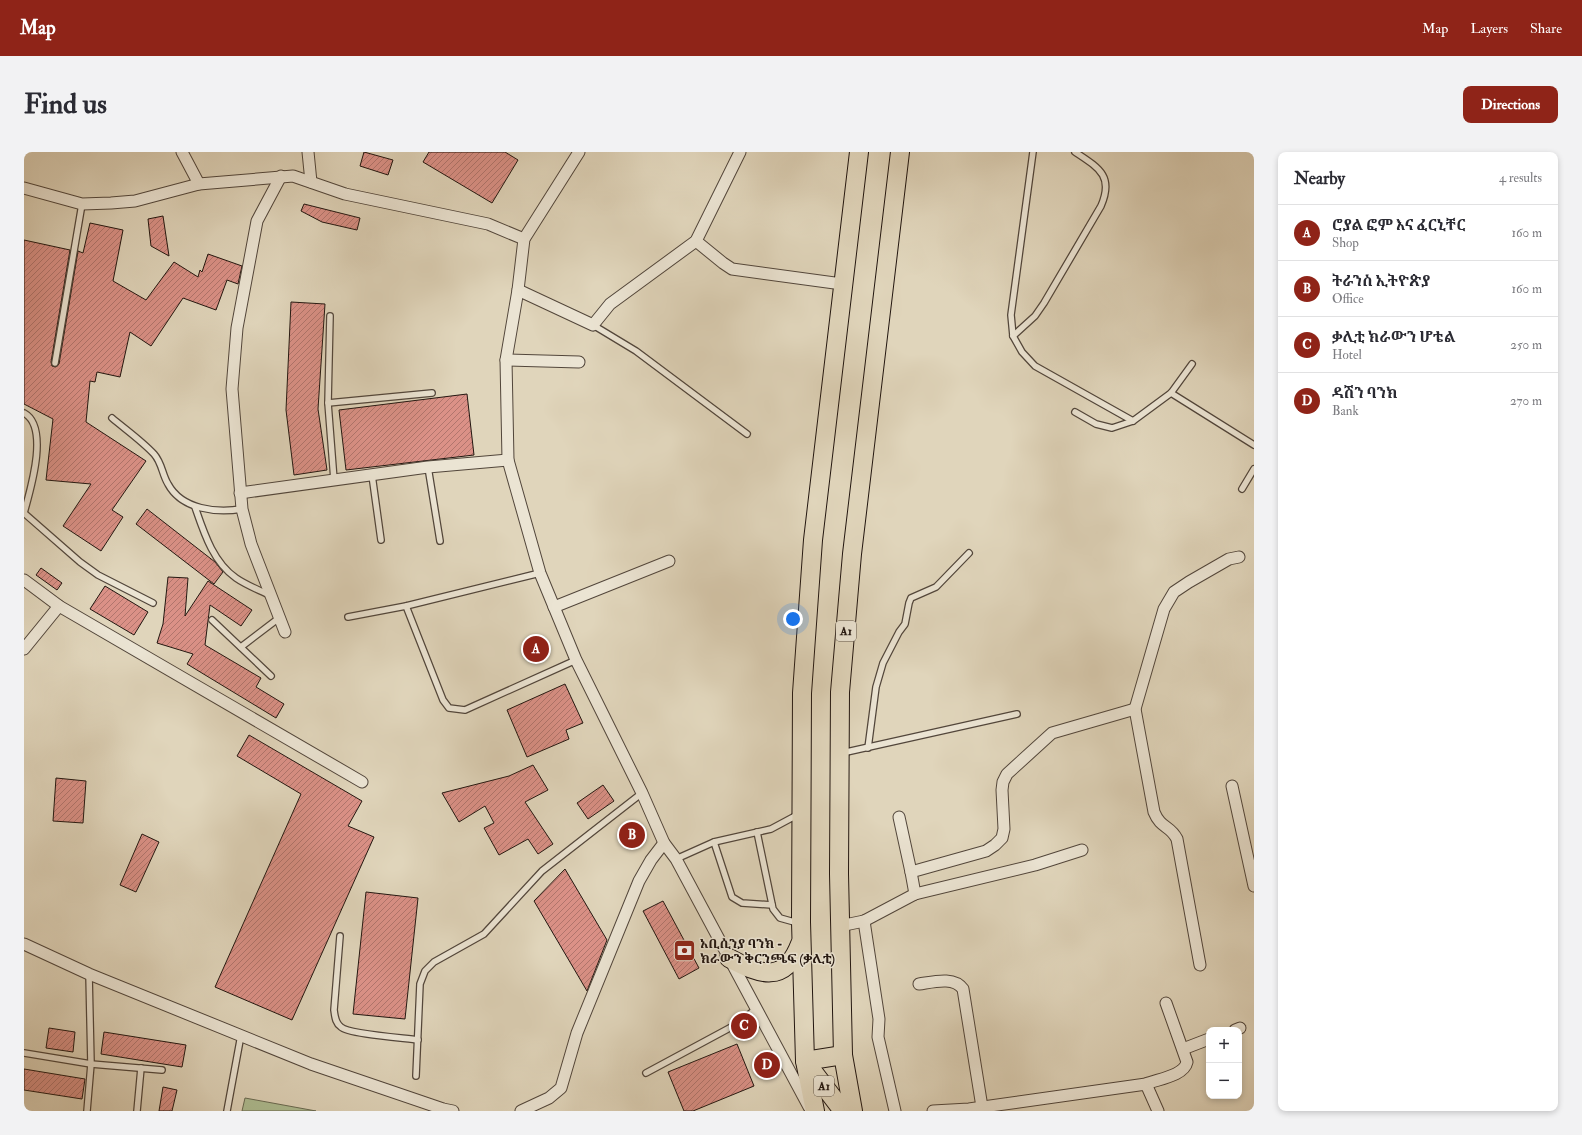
<!DOCTYPE html>
<html lang="en">
<head>
<meta charset="utf-8">
<style>
  :root { --surface:#fff; --page:#f2f2f3; --text:#2b2b33; --muted:#7c7c81; --line:#e1e1e2; --accent:#8f2418 }
  body { margin:0; font-family:"IM FELL Double Pica","Noto Serif Ethiopic",serif; background:var(--page); color:var(--text) }
  .controls { position:absolute; right:12px; bottom:12px; display:grid; overflow:hidden; border-radius:8px; box-shadow:0 2px 6px #0003 }
  .controls button { width:36px; height:36px; display:grid; place-items:center; padding:0; border:0; border-bottom:1px solid var(--line); background:var(--surface); color:var(--text); font:20px sans-serif }
  .you { position:absolute; left:769px; top:467px; width:14px; height:14px; margin:-10px; border:3px solid #fff; border-radius:50%; background:#1a73e8; box-shadow:0 0 0 6px #1a73e833 }
  .badge { display:grid; place-items:center; width:26px; height:26px; border-radius:50%; background:var(--accent); color:#fff; font-size:13px; font-weight:700 }
  .pin { position:absolute; translate:-50% -50%; border:2px solid #fff; box-shadow:0 1px 4px #0006 }
  .list { margin:0; padding:0; list-style:none }
  h2 { display:flex; justify-content:space-between; align-items:center; height:52px; margin:0; padding:0 16px; font-size:17px }
  h2 small { font-size:13px; font-weight:400; color:var(--muted) }
  .list li { display:grid; grid-template-columns:26px 1fr auto; gap:12px; align-items:center; box-sizing:border-box; height:56px; padding:0 16px; border-top:1px solid var(--line) }
  .list b { display:block; font-size:15px; white-space:nowrap }
  .list p { margin:0; font-size:13px; white-space:nowrap; color:var(--muted) }
  .list em { font-size:13px; font-style:normal; color:var(--muted) }
  .map { position:relative; flex:none; width:1230px; height:959px; overflow:hidden; border-radius:8px }
  header { display:flex; align-items:center; gap:24px; box-sizing:border-box; height:56px; padding:0 20px; background:var(--accent); color:#fff }
  header strong { font-size:19px }
  nav { display:flex; gap:22px; margin-inline-start:auto; font-size:14px }
  .intro { display:flex; align-items:center; justify-content:space-between; box-sizing:border-box; height:96px; padding:0 24px }
  h1 { margin:0; font-size:28px }
  .button { padding:10px 18px; border-radius:8px; background:var(--accent); color:#fff; font-size:14px; font-weight:700 }
  main { display:flex; gap:24px; padding:0 24px }
  aside { flex:1; background:var(--surface); border-radius:8px; box-shadow:0 2px 6px #0003 }
  .map>svg:first-child { display:block }
</style>
</head>
<body>
<header>
<strong>Map</strong>
<nav><a>Map</a><a>Layers</a><a>Share</a></nav>
</header>
<div class="intro"><h1>Find us</h1><a class="button">Directions</a></div>
<main>
<div class="map">
<svg width="1230" height="959" viewBox="0 0 1230 959">
  <defs>
    <pattern id="building-hatch" width="6" height="6" patternUnits="userSpaceOnUse"><rect width="6" height="6" fill="#db9187"/><path d="M-1 1l2-2M0 6l6-6M5 7l2-2" fill="none" stroke="#b1756d"/></pattern>
  </defs>
  <rect width="100%" height="100%" fill="#e0d5bb"/>
  <filter id="stains"><feTurbulence type="fractalNoise" baseFrequency=".005" numOctaves="4"/><feColorMatrix values="0 0 0 0 .2 0 0 0 0 .09 0 0 0 0 .02 0 0 0 .5 -.17"/></filter>
  <radialGradient id="worn" r=".72"><stop offset=".6" stop-color="#630" stop-opacity="0"/><stop offset="1" stop-color="#630" stop-opacity=".3"/></radialGradient>
  <path fill="#aebe93" stroke="#686a52" d="M221 946 292 959H218Z"/>
  <g fill="url(#building-hatch)" stroke="#221610">
    <path d="M340 0 369 8 364 23 336 14Z"/>
    <path d="M405 0H481L494 8 468 51 399 10Z"/>
    <path d="M280 52 336 66 333 78 298 70 277 59Z"/>
    <path d="M139 64 145 104 127 94 124 67Z"/>
    <path d="M66 71 99 78 89 129 122 148 150 110 174 125 176 118 178 120 184 102 218 114 214 132 203 128 192 158 159 146 127 194 106 180 96 225 73 220 71 230 66 229 62 270 122 309 88 358 99 365 77 399 39 374 67 332 22 328 29 267 0 252V88L46 98 27 210 28 214 32 215 35 212 54 99 59 101Z"/>
    <path d="M267 150 301 152 294 257 303 318 270 323 262 258Z"/>
    <path d="M443 242 450 303 322 318 315 258Z"/>
    <path d="M123 357 191 410 199 420 190 432 112 372Z"/>
    <path d="M17 416 38 431 33 438 12 423Z"/>
    <path d="M144 425 164 426 161 464 184 429 228 458 217 474 186 453 181 493 237 526 232 535 260 552 252 566 163 512 169 502 133 491 139 472Z"/>
    <path d="M81 434 124 460 110 483 66 457Z"/>
    <path d="M541 532 559 571 542 578 545 587 503 605 483 558Z"/>
    <path d="M225 583 338 649 324 674 350 685 268 868 191 835 277 642 213 604Z"/>
    <path d="M509 613 524 638 501 650 529 692 514 702 504 687 475 703 460 676 470 671 461 654 435 670 418 641 485 624Z"/>
    <path d="M32 626 62 629 59 671 29 669Z"/>
    <path d="M579 633 590 649 564 667 553 651Z"/>
    <path d="M118 682 135 690 112 740 96 733Z"/>
    <path d="M541 717 583 788 563 839 510 749Z"/>
    <path d="M342 740 394 746 381 867 329 862Z"/>
    <path d="M639 749 675 816 655 827 619 759Z"/>
    <path d="M25 876 51 880 49 900 22 896Z"/>
    <path d="M80 880 162 893 158 915 77 902Z"/>
    <path d="M713 892 730 934 669 959H660L644 920Z"/>
    <path d="M0 917 61 927 58 947 0 938Z"/>
    <path d="M139 935 153 938 148 959H135Z"/>
  </g>
  <g fill="none" stroke-linecap="round" stroke-linejoin="round">
    <defs>
      <g id="lane">
        <path d="M1009 0 987 163 989 184 998 200 1011 214 1109 269"/>
        <path d="M306 164 304 251 310 328"/>
        <path d="M569 173 612 199 723 282"/>
        <path d="M989 184 1011 164 1020 151 1077 54C1090 24 1075 16 1051 0"/>
        <path d="M31 211 58 52"/>
        <path d="M1147 241 1230 293"/>
        <path d="M304 251 408 241"/>
        <path d="M1051 260 1072 272 1088 276 1109 269 1147 241 1168 212"/>
        <path d="M0 261C26 275 6 339 0 361"/>
        <path d="M88 266C101 277 118 289 130 302 138 311 138 322 144 332 158 358 193 361 218 357"/>
        <path d="M404 315 416 389"/>
        <path d="M348 323 357 388"/>
        <path d="M1218 337 1230 317"/>
        <path d="M171 355C180 381 189 410 212 426 222 433 235 438 245 443"/>
        <path d="M0 361 56 410 74 423 129 451"/>
        <path d="M382 454 419 548 425 556 441 558 552 508"/>
        <path d="M324 465 382 454 516 421"/>
        <path d="M188 468 247 524"/>
        <path d="M217 495 255 466"/>
        <path d="M844 596 852 535 859 511 875 480 881 472 885 451 887 446 912 435 945 401"/>
        <path d="M818 601 993 562"/>
        <path d="M733 680 749 757 756 766 774 771"/>
        <path d="M690 690 708 745 718 751 748 753"/>
        <path d="M652 707 690 690 747 677 775 662"/>
        <path d="M316 784 310 858C311 864 311 871 317 875 324 882 380 886 394 888"/>
        <path d="M0 901 67 912 138 918"/>
        <path d="M622 921 713 872 732 857"/>
        <path d="M392 924 396 832 401 819 410 810 460 782 518 719 618 641"/>
        <path d="M63 959 67 912 65 822"/>
        <path d="M113 959 117 916"/>
        <path d="M203 959 217 883"/>
      </g>
      <g id="street">
        <path d="M158 0 175 32"/>
        <path d="M284 0 287 30"/>
        <path d="M555 0 500 87 494 138 482 208 484 308 516 421 552 508 618 641 640 691 652 707 785 955"/>
        <path d="M257 24 233 69 213 176 208 237 218 357 227 392 261 480"/>
        <path d="M0 36 58 52 87 51 111 49 175 32 269 24 321 42 464 72 500 87"/>
        <path d="M672 89 699 111 708 117 818 132"/>
        <path d="M494 138 569 173 586 152 672 89 716 0"/>
        <path d="M482 208 555 210"/>
        <path d="M216 341 404 315 484 308"/>
        <path d="M0 428 35 454 338 630"/>
        <path d="M530 455 645 409"/>
        <path d="M0 497 35 454"/>
        <path d="M1208 634 1230 734"/>
        <path d="M875 665 887 720"/>
        <path d="M891 742 887 720 962 699 971 693 978 686 980 677 978 638 979 630 983 622 1028 581 1111 557"/>
        <path d="M840 769 855 867 854 885 871 959"/>
        <path d="M816 774 840 769 891 742 1011 713 1058 698"/>
        <path d="M0 792 65 822 287 912 419 957 429 959"/>
        <path d="M1176 813 1153 687C1146 673 1137 677 1130 660L1111 557 1140 457 1150 440 1165 430 1205 407 1215 405"/>
        <path d="M895 832C909 830 930 824 939 837L958 955"/>
        <path d="M1211 878 1216 876"/>
        <path d="M1159 897 1185 887"/>
        <path d="M1122 932C1134 927 1160 924 1163 910L1142 851"/>
        <path d="M497 959 525 946 537 936 553 881 615 729 627 708 640 691"/>
        <path d="M909 959 945 957 1122 932 1134 959"/>
      </g>
      <g id="primary">
        <path d="M705 806C736 823 761 832 776 792"/>
        <path d="M781 909 819 903"/>
        <path d="M784 913 819 959"/>
        <path d="M791 959 781 909 777 770 778 541 789 388 835 0"/>
        <path d="M829 959 819 903 815 722 816 540 828 402 876 0"/>
      </g>
    </defs>
    <use href="#lane" stroke="#52463b" stroke-width="8"/>
    <use href="#street" stroke="#52463b" stroke-width="13"/>
    <use href="#primary" stroke="#221610" stroke-width="20"/>
    <use href="#lane" stroke="#ebe4d3" stroke-width="5.5"/>
    <use href="#street" stroke="#ebe4d3" stroke-width="11"/>
    <use href="#primary" stroke="#e0d5bb" stroke-width="18"/>
  </g>
  <defs>
    <symbol id="bank-square" viewBox="-11 -11 22 22"><rect x="-9" y="-9" width="18" height="18" rx="4" fill="#8f2418" stroke="#ebe4d3"/><path d="M-6-4H6V4H-6ZM0-2.3a2.3 2.3 0 1 0 0 4.6a2.3 2.3 0 1 0 0-4.6Z" fill="#fff"/></symbol>
  </defs>
  <g fill-rule="evenodd">
    <use href="#bank-square" x="648" y="786" width="25" height="25"/>
  </g>
  <g text-anchor="middle" stroke-width="3" stroke-linejoin="round" paint-order="stroke">
    <g fill="#ebe4d3" stroke="#5e544a" stroke-width="1">
      <rect x="812" y="469" width="20" height="20" rx="3"/>
      <rect x="790" y="924" width="20" height="20" rx="3"/>
    </g>
    <g font-size="12" font-weight="bold" fill="#221610">
      <text x="822" y="483">A1</text>
      <text x="800" y="938">A1</text>
    </g>
    <g font-size="13" font-weight="bold" fill="#221610" stroke="#ebe4d3" text-anchor="start">
      <text x="676" y="796">አቢሲንያ ባንክ -<tspan x="676" dy="15">ክራውን ቅርንጫፍ (ቃሊቲ)</tspan></text>
    </g>
  </g>
  <rect width="100%" height="100%" filter="url(#stains)"/>
  <rect width="100%" height="100%" fill="url(#worn)"/>
</svg>
<div class="controls">
<button>+</button>
<button>−</button>
</div>
<div class="you"></div>
<div class="pin badge" style="left:512px;top:497px">A</div>
<div class="pin badge" style="left:608px;top:683px">B</div>
<div class="pin badge" style="left:720px;top:874px">C</div>
<div class="pin badge" style="left:743px;top:913px">D</div>
</div>
<aside>
<h2>Nearby<small>4 results</small></h2>
<ul class="list">
<li><span class="badge">A</span><div><b>ሮያል ፎም እና ፈርኒቸር</b><p>Shop</p></div><em>160 m</em></li>
<li><span class="badge">B</span><div><b>ትራንስ ኢትዮጵያ</b><p>Office</p></div><em>160 m</em></li>
<li><span class="badge">C</span><div><b>ቃሊቲ ክራውን ሆቴል</b><p>Hotel</p></div><em>250 m</em></li>
<li><span class="badge">D</span><div><b>ዳሽን ባንክ</b><p>Bank</p></div><em>270 m</em></li>
</ul>
</aside>
</main>
</body>
</html>
